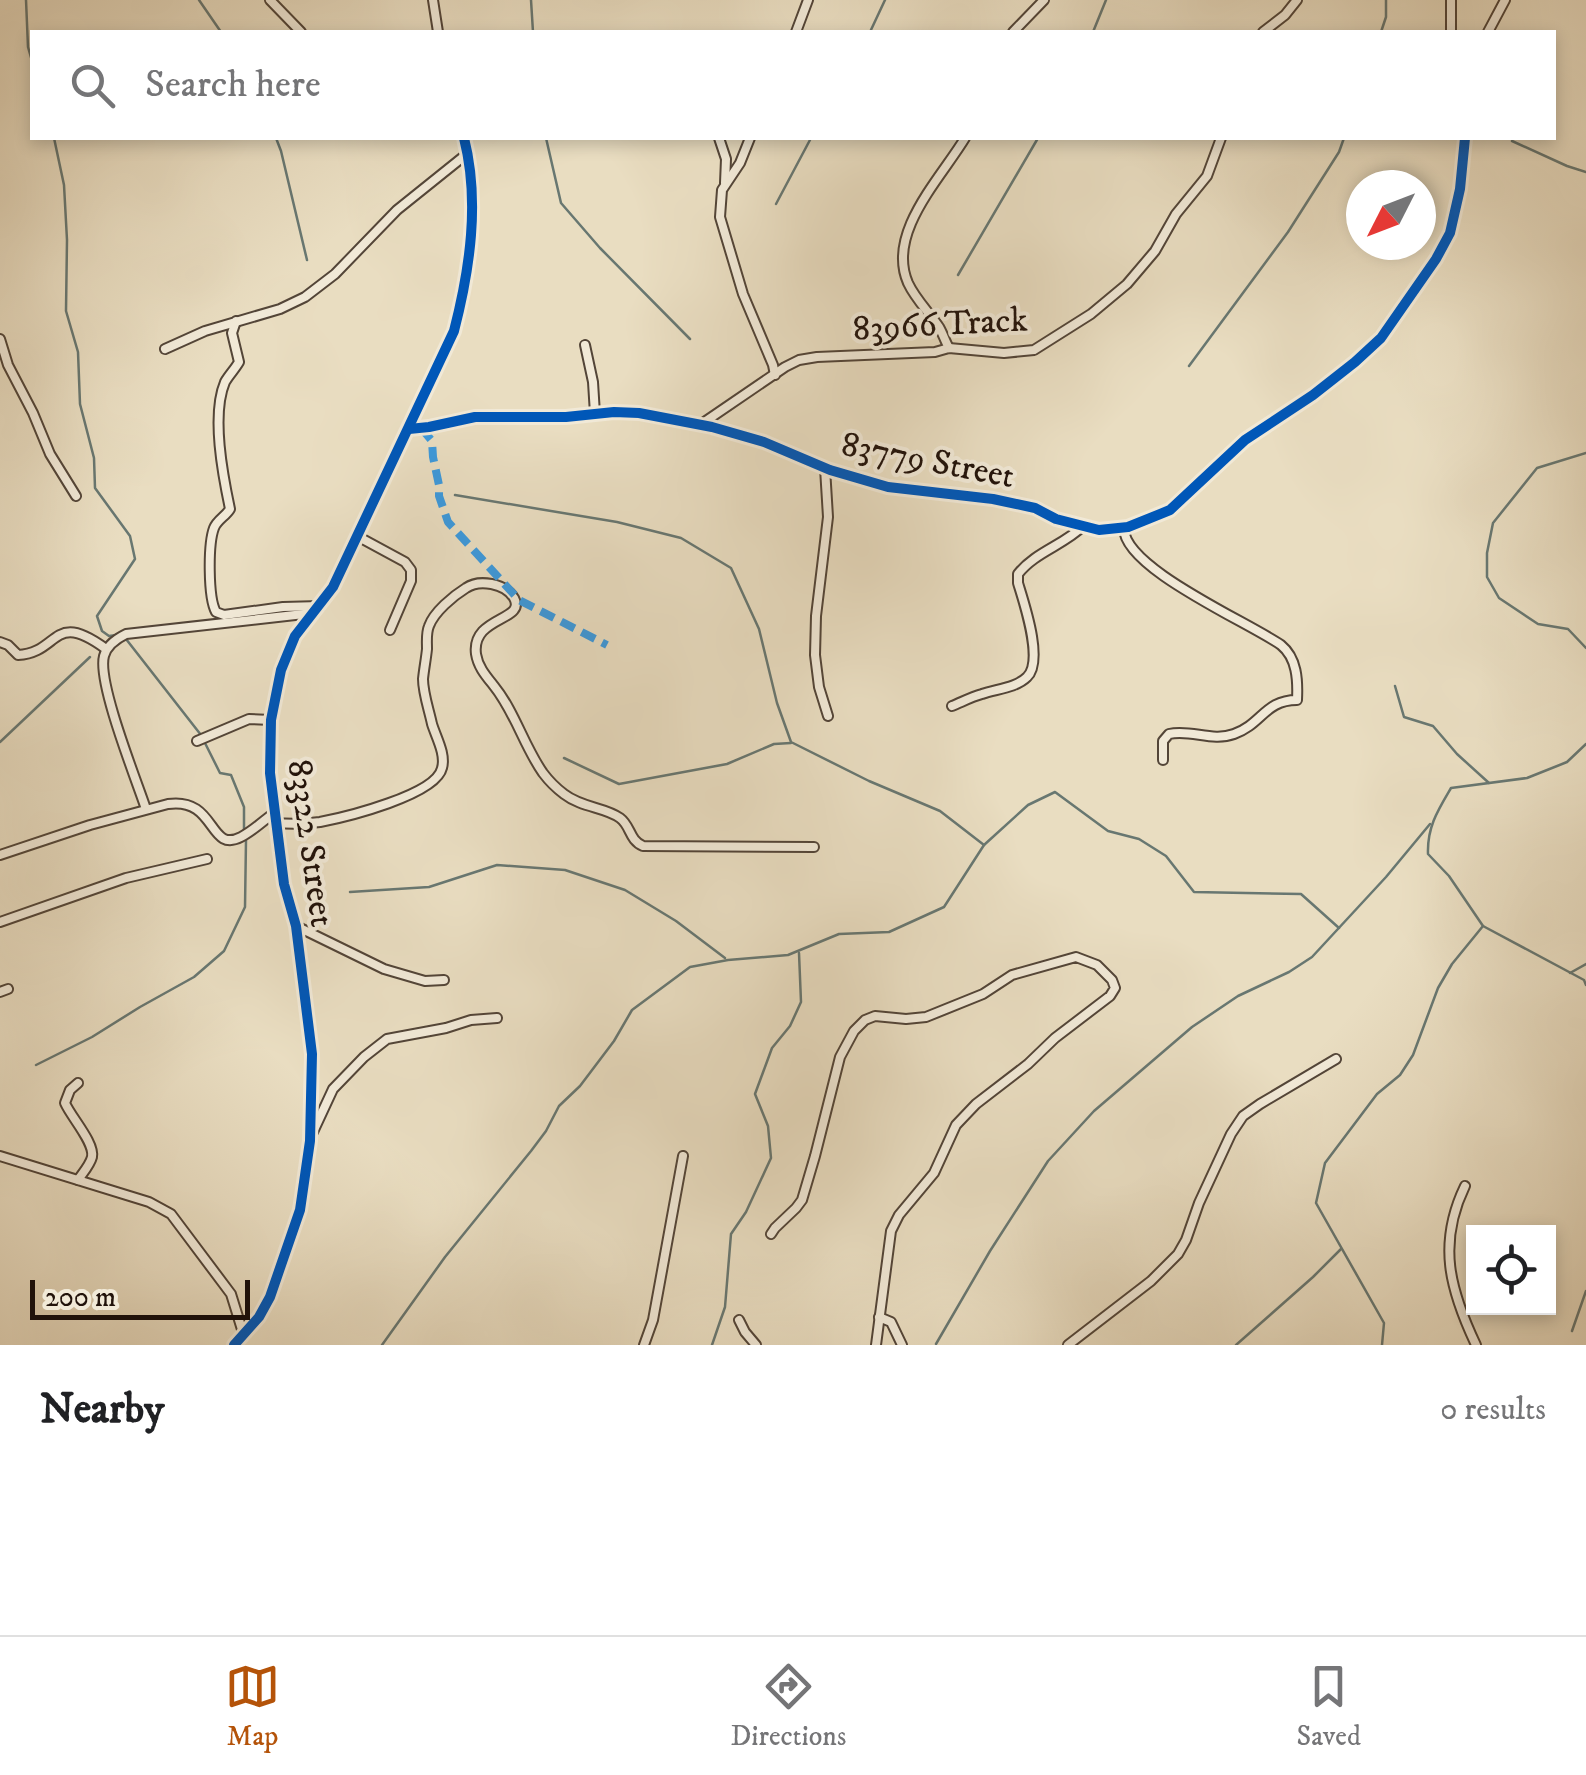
<!DOCTYPE html>
<html lang="en">
<head>
<meta charset="utf-8">
<style>
  :root { --surface:#fff; --page:#f6f6f6; --text:#202124; --muted:#757577; --line:#e0e0e0; --accent:#b45309 }
  body { margin:0; font-family:"IM FELL DW Pica",serif; background:var(--page); color:var(--text) }
  .controls { position:absolute; right:30px; bottom:30px; display:grid; overflow:hidden; border-radius:0px; box-shadow:0 5px 15px #0003 }
  .controls button { width:90px; height:90px; display:grid; place-items:center; padding:0; border:0; border-bottom:2px solid var(--line); background:var(--surface); color:var(--text); font:50px sans-serif }
  .compass { position:absolute; left:1346px; top:170px; width:90px; height:90px; border-radius:50%; background:var(--surface); box-shadow:0 5px 15px #0003; rotate:228deg }
  .scale { position:absolute; left:30px; bottom:25px; width:220px; box-sizing:border-box; padding-left:10px; border:5px solid #21120a; border-top:0; font-size:28px; line-height:35px; white-space:nowrap; color:#21120a; -webkit-text-stroke:8px #f1e9d7; paint-order:stroke }
  .list { margin:0; padding:0; list-style:none }
  h2 { display:flex; justify-content:space-between; align-items:center; height:130px; margin:0; padding:0 40px; font-size:42px }
  h2 small { font-size:32px; font-weight:400; color:var(--muted) }
  .icon { flex:none; width:55px; height:55px; fill:none; stroke:currentColor; stroke-width:2; stroke-linecap:round; stroke-linejoin:round }
  .map { position:relative; flex:none; width:1586px; height:1345px; overflow:hidden }
  .search { position:absolute; background:var(--surface); box-shadow:0 5px 15px #0003; left:30px; right:30px; top:30px; height:110px; display:flex; align-items:center; gap:25px; box-sizing:border-box; padding:0 35px; border-radius:0px; color:var(--muted); font-size:38px }
  .sheet { height:290px; background:var(--surface) }
  nav { display:flex; justify-content:space-around; align-items:center; box-sizing:border-box; height:140px; border-top:2px solid var(--line); background:var(--surface); font-size:28px; color:var(--muted) }
  nav a { display:grid; justify-items:center; gap:5px }
  nav .on { color:var(--accent) }
  .map>svg:first-child { display:block }
</style>
</head>
<body>
<div class="map">
<svg width="1586" height="1345" viewBox="0 0 1586 1345">
  <rect width="100%" height="100%" fill="#e9ddc1"/>
  <filter id="stains"><feTurbulence type="fractalNoise" baseFrequency=".002" numOctaves="4"/><feColorMatrix values="0 0 0 0 .2 0 0 0 0 .09 0 0 0 0 .02 0 0 0 .5 -.17"/></filter>
  <radialGradient id="worn" r=".72"><stop offset=".6" stop-color="#630" stop-opacity="0"/><stop offset="1" stop-color="#630" stop-opacity=".3"/></radialGradient>
  <g fill="none" stroke-linecap="round" stroke-linejoin="round">
    <g stroke="#687771" stroke-width="2.5">
      <path d="M26 0 28 47 32 61"/>
      <path d="M199 0 221 32"/>
      <path d="M531 0 533 32"/>
      <path d="M870 32 885 0"/>
      <path d="M1093 32 1106 0"/>
      <path d="M1381 32 1386 17V0"/>
      <path d="M54 138 64 185 67 240 66 311 78 352 80 404 94 458 95 488 130 536 135 559 97 616 102 631 109 636 117 635"/>
      <path d="M276 138 281 151 307 260"/>
      <path d="M546 138 561 203 600 248 690 339"/>
      <path d="M1512 141 1567 166 1586 172"/>
      <path d="M776 204 811 138"/>
      <path d="M958 275 1038 138"/>
      <path d="M1189 366 1288 232 1339 152 1344 138"/>
      <path d="M1586 453 1537 468 1493 523 1487 553V577L1499 598 1538 624 1568 629 1586 648"/>
      <path d="M455 495 617 522 681 538 731 568 759 629 777 703 791 742 869 781 940 811 984 845"/>
      <path d="M126 639 201 735"/>
      <path d="M1395 686 1404 717 1433 726 1457 754 1489 783"/>
      <path d="M0 742 90 657"/>
      <path d="M205 743 220 773 231 775 244 807V832"/>
      <path d="M1586 744 1567 762 1527 778 1451 788C1438 810 1427 827 1428 854L1449 876 1483 926 1584 980 1586 985"/>
      <path d="M564 758 619 784 727 764 774 744 791 743"/>
      <path d="M350 892 429 887 497 865 565 870 625 890 676 921 725 958"/>
      <path d="M1570 973 1586 964"/>
      <path d="M36 1065 92 1037 140 1007 194 977 224 951 245 907 246 840"/>
      <path d="M1572 1331 1586 1291"/>
      <path d="M936 1344 990 1251 1048 1161 1094 1111 1192 1027 1238 996 1289 972 1312 957 1386 877 1430 824"/>
      <path d="M382 1345 445 1257 531 1151 546 1131 559 1106 580 1086 614 1041 632 1010 690 967 728 960 788 955 839 934 889 932 944 907 984 845 1028 805 1055 792 1108 831 1139 839 1166 856 1194 892 1301 894 1339 928"/>
      <path d="M712 1345 725 1307 731 1234 746 1212 771 1158 768 1126 755 1094 772 1048 790 1026 801 1002 799 953"/>
      <path d="M1236 1345 1313 1277 1341 1249"/>
      <path d="M1382 1345 1384 1323 1316 1203 1325 1163 1377 1094 1400 1075 1413 1055 1438 988 1452 964 1483 926"/>
    </g>
    <defs>
      <g id="minor">
        <path d="M270 0 301 32"/>
        <path d="M433 0 438 32"/>
        <path d="M796 32 808 0"/>
        <path d="M1013 32 1044 0"/>
        <path d="M1263 32 1285 15 1297 0"/>
        <path d="M1451 32V0"/>
        <path d="M1488 32 1505 0"/>
        <path d="M719 138 726 159 725 183"/>
        <path d="M750 138 740 163 722 190 720 217 743 294 773 365 775 375"/>
        <path d="M236 321 232 333 239 362C235 369 229 375 225 382 211 415 223 476 230 509 226 516 217 520 214 528 208 544 208 598 216 612L224 615 283 607 320 606"/>
        <path d="M0 339 8 365 33 413 50 454 76 496"/>
        <path d="M585 345 593 382 595 414"/>
        <path d="M949 348C945 341 943 334 939 327 929 312 916 300 908 283 886 233 941 178 965 138"/>
        <path d="M165 349 205 331 280 309 305 297 335 274 397 210 468 153"/>
        <path d="M700 425 785 367 799 360 817 357 935 352 949 348 1004 353 1034 350 1091 314 1127 284 1155 251 1176 214 1207 176 1221 138"/>
        <path d="M409 429 429 427 475 417H566L614 412 639 413 712 427 764 442 830 470 888 487 993 499 1035 508 1056 519 1099 530 1128 527 1170 510 1245 440 1313 395 1355 362 1381 338 1436 259 1450 233 1460 189 1465 138"/>
        <path d="M825 468 828 517 816 616 815 655 819 687 828 716"/>
        <path d="M1124 528C1123 568 1248 622 1281 645 1297 658 1298 680 1297 700 1265 700 1262 724 1234 734 1212 742 1191 729 1169 734L1163 741V760"/>
        <path d="M357 536 405 562 411 570V581L390 630"/>
        <path d="M0 642 8 645 18 655C60 653 52 609 106 649"/>
        <path d="M952 706C962 702 971 697 982 694 996 689 1016 688 1027 677 1044 661 1024 603 1018 583V574C1035 552 1064 545 1083 526"/>
        <path d="M197 741 249 719 271 720"/>
        <path d="M146 809C136 779 97 682 104 656 107 645 116 639 126 634L313 613"/>
        <path d="M275 823C290 824 305 824 320 822 346 817 436 795 442 768 446 754 436 737 432 724 429 710 423 693 423 679 424 669 426 659 427 649 427 641 426 633 429 626 434 612 453 596 466 588 479 579 505 583 514 598 527 621 471 616 476 654 478 667 486 676 494 686 515 712 524 746 543 773 549 781 556 788 564 794 582 808 605 807 620 818 631 826 629 840 643 846L814 847"/>
        <path d="M0 855 90 825 168 804C217 797 208 854 241 837 253 831 263 821 274 813"/>
        <path d="M0 922 126 878 207 859"/>
        <path d="M296 926 384 969 425 981 444 980"/>
        <path d="M0 992 8 989"/>
        <path d="M78 1083 70 1090 65 1103C71 1117 95 1143 92 1157 90 1165 82 1174 78 1180"/>
        <path d="M313 1132 333 1089 364 1057 387 1039 446 1028 471 1020 497 1018"/>
        <path d="M0 1156 149 1202 171 1214 231 1294 244 1336"/>
        <path d="M1465 1186C1437 1244 1450 1290 1476 1345"/>
        <path d="M771 1234 775 1228 796 1208 802 1200 815 1156 840 1057 854 1031 865 1020 875 1016 906 1019 926 1017 983 994 1012 975 1076 957 1097 965 1112 980 1115 988 1110 996 1055 1038 1028 1064 976 1104 956 1125 934 1173 899 1215 891 1231 876 1345"/>
        <path d="M879 1317 891 1322 902 1345"/>
        <path d="M739 1320 745 1332 756 1345"/>
        <path d="M234 1345 259 1317 270 1297 300 1210 310 1141 312 1054 296 926 284 884 270 773 271 720 281 670 295 636 333 587 454 331C470 269 480 201 464 138"/>
        <path d="M644 1345 653 1320 683 1156"/>
        <path d="M1068 1345 1151 1281 1178 1254 1186 1240 1199 1203 1231 1134 1243 1116 1260 1104 1336 1059"/>
      </g>
    </defs>
    <use href="#minor" stroke="#534538" stroke-width="12"/>
    <use href="#minor" stroke="#f1e9d7" stroke-width="8"/>
    <path stroke="#3c9ade" stroke-width="8" stroke-dasharray="15 8" stroke-linecap="butt" d="M421 428 432 441 433 457 439 485V496L448 522 519 600 607 645"/>
    <defs>
      <g id="cycleway">
        <path d="M409 429 429 427 475 417H566L614 412 639 413 712 427 764 442 830 470 888 487 993 499 1035 508 1056 519 1099 530 1128 527 1170 510 1245 440 1313 395 1355 362 1381 338 1436 259 1450 233 1460 189 1465 138"/>
        <path d="M234 1345 259 1317 270 1297 300 1210 310 1141 312 1054 296 926 284 884 270 773 271 720 281 670 295 636 333 587 454 331C470 269 480 201 464 138"/>
      </g>
    </defs>
    <use href="#cycleway" stroke="#f1e9d7" stroke-width="16"/>
    <use href="#cycleway" stroke="#0057b8" stroke-width="10"/>
  </g>
  <g text-anchor="middle" stroke-width="8" stroke-linejoin="round" paint-order="stroke">
    <g font-size="35" fill="#21120a" stroke="#f1e9d7">
      <text transform="translate(940 323) rotate(-3)" y="12">83966 Track</text>
      <text transform="translate(928 459) rotate(11)" y="12">83779 Street</text>
      <text transform="translate(312 843) rotate(82)" y="12">83322 Street</text>
    </g>
  </g>
  <rect width="100%" height="100%" filter="url(#stains)"/>
  <rect width="100%" height="100%" fill="url(#worn)"/>
</svg>
<div class="controls">
<button><svg class="icon" aria-label="locate" viewBox="0 0 24 24"><circle cx="12" cy="12" r="6"/><path d="M12 2v4M12 18v4M2 12h4M18 12h4"/></svg></button>
</div>
<svg class="compass" viewBox="-18 -18 36 36"><path d="M0-13l5 13h-10z" fill="#e53935"/><path d="M0 13l5-13h-10z" fill="#757577"/></svg>
<div class="scale">200 m</div>
<div class="search"><svg class="icon" aria-label="search" viewBox="0 0 24 24"><circle cx="10" cy="10" r="6"/><path d="M15 15l6 6"/></svg>Search here</div>
</div>
<section class="sheet">
<h2>Nearby<small>0 results</small></h2>
<ul class="list">
</ul>
</section>
<nav>
<a class="on"><svg class="icon" aria-label="map" viewBox="0 0 24 24"><path d="M3 6l6-2 6 2 6-2v14l-6 2-6-2-6 2zM9 4v14M15 6v14"/></svg>Map</a>
<a><svg class="icon" aria-label="directions" viewBox="0 0 24 24"><path d="M12 3l9 9-9 9-9-9zM9 14v-3h6M13 9l2 2-2 2"/></svg>Directions</a>
<a><svg class="icon" aria-label="saved" viewBox="0 0 24 24"><path d="M7 4h10v16l-5-4-5 4z"/></svg>Saved</a>
</nav>
</body>
</html>
